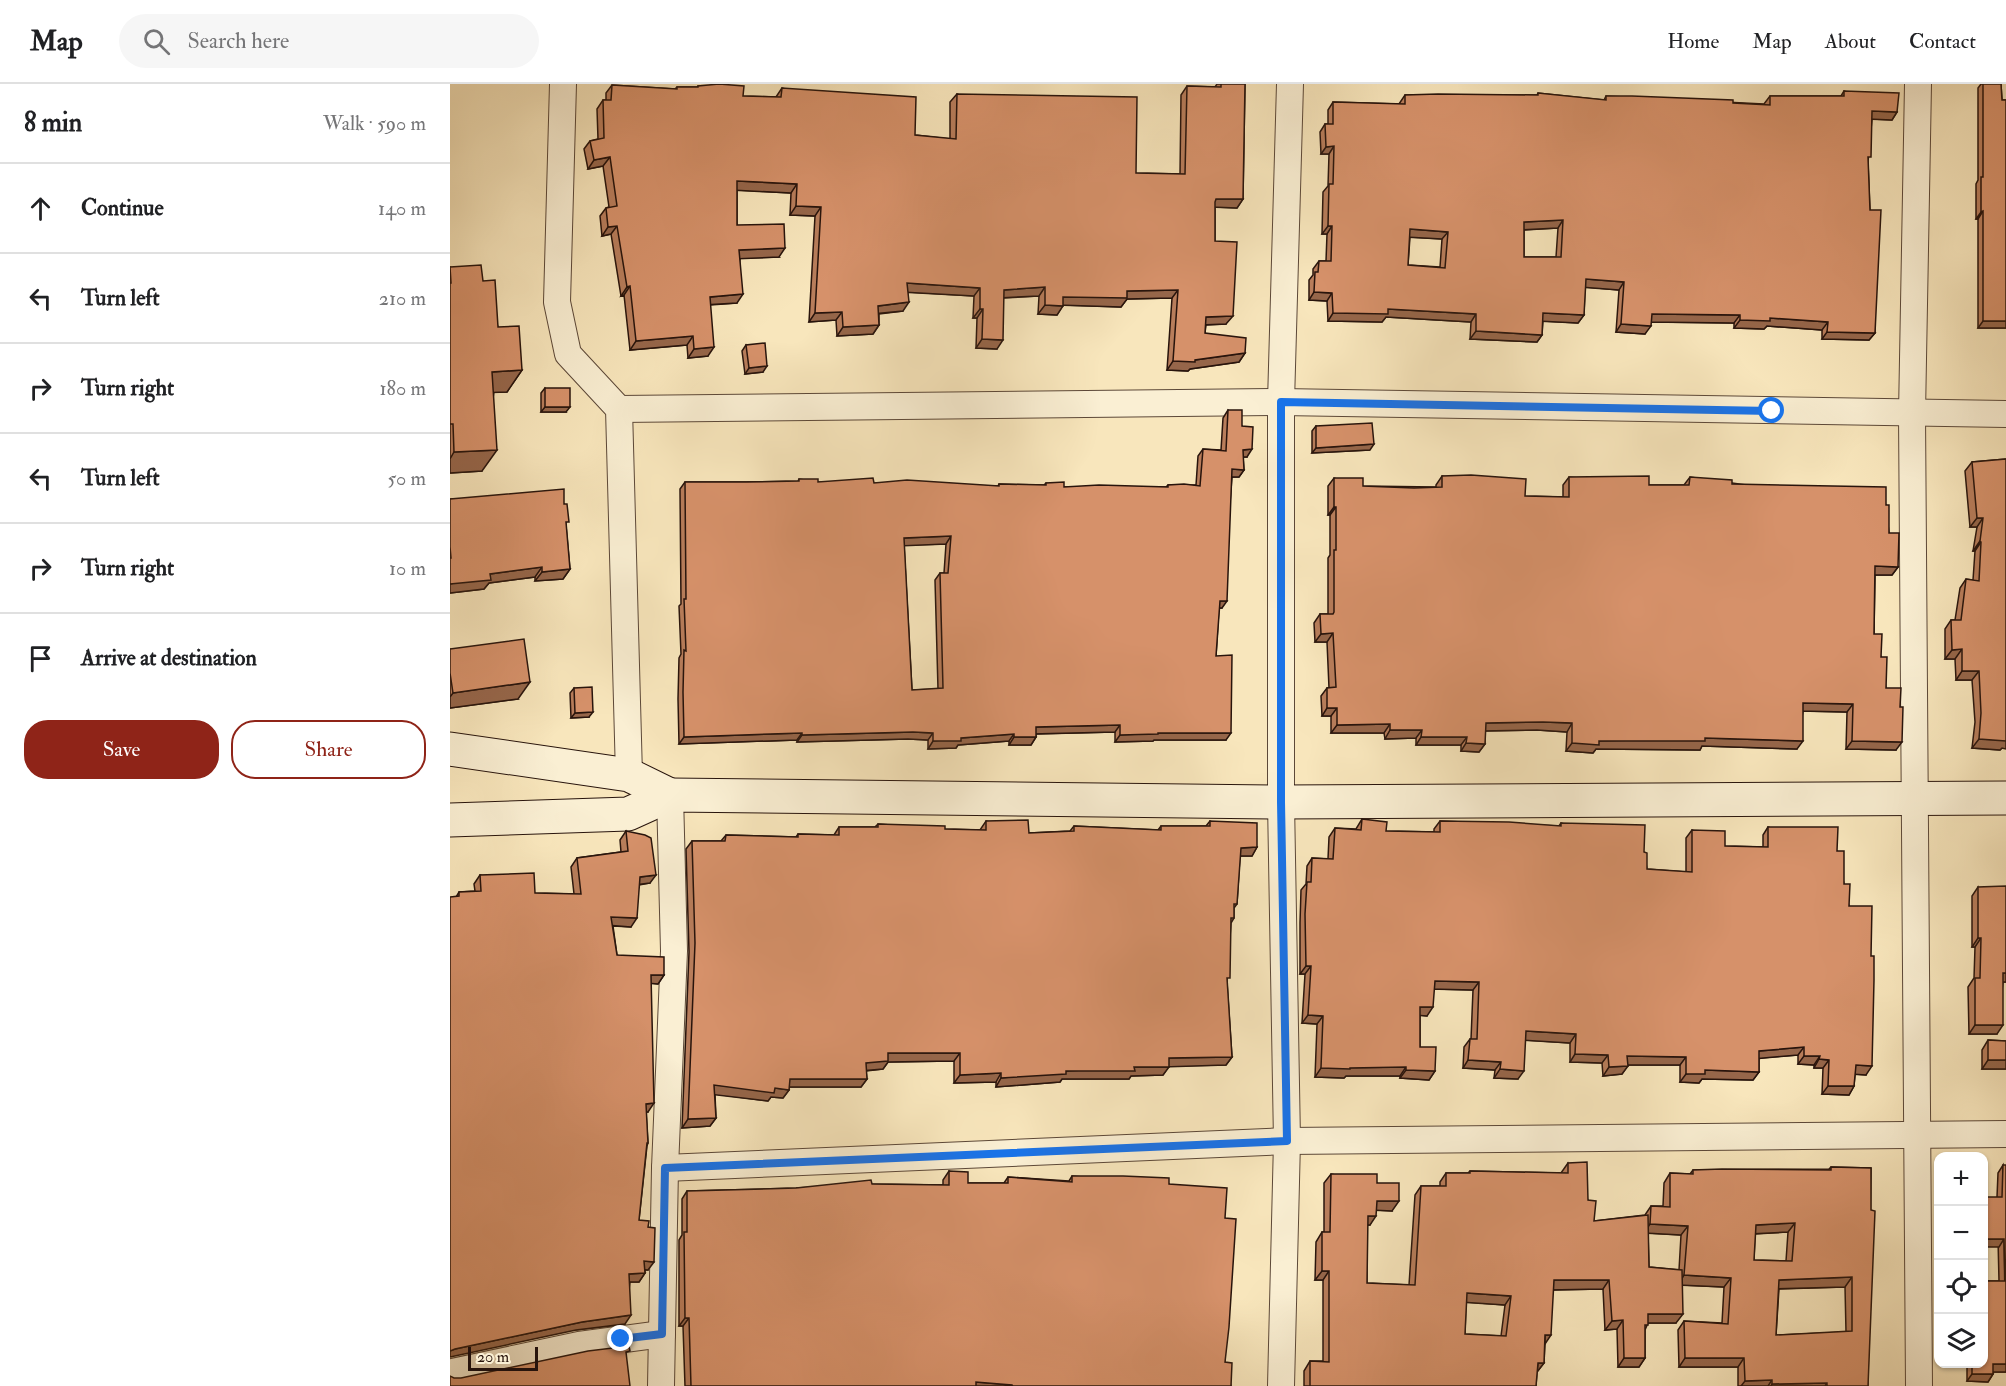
<!DOCTYPE html>
<html lang="en">
<head>
<meta charset="utf-8">
<style>
  :root { --surface:#fff; --page:#f6f6f6; --text:#202124; --muted:#757577; --line:#e0e0e0; --accent:#8f2418 }
  body { margin:0; font-family:"IM FELL Double Pica",serif; background:var(--page); color:var(--text) }
  .controls { position:absolute; right:18px; bottom:18px; display:grid; overflow:hidden; border-radius:12px; box-shadow:0 2px 4px #0004 }
  .controls button { width:54px; height:54px; display:grid; place-items:center; padding:0; border:0; border-bottom:2px solid var(--line); background:var(--surface); color:var(--text); font:30px sans-serif }
  .scale { position:absolute; left:18px; bottom:15px; width:70px; box-sizing:border-box; padding-left:6px; border:3px solid #28140c; border-top:0; font-size:16px; line-height:21px; white-space:nowrap; color:#28140c; -webkit-text-stroke:4px #faefd3; paint-order:stroke }
  .stop { position:absolute; width:18px; height:18px; margin:-14px; border:4px solid #1a73e8; border-radius:50%; background:#fff }
  .stop.end { background:#1a73e8; border-color:#fff; box-shadow:0 2px 6px #0008 }
  .list { margin:0; padding:0; list-style:none }
  h2 { display:flex; justify-content:space-between; align-items:center; height:78px; margin:0; padding:0 24px; font-size:26px }
  h2 small { font-size:20px; font-weight:400; color:var(--muted) }
  .list li { display:grid; grid-template-columns:39px 1fr auto; gap:18px; align-items:center; box-sizing:border-box; height:90px; padding:0 24px; border-top:2px solid var(--line) }
  .list b { display:block; font-size:22px; white-space:nowrap }
  .list em { font-size:20px; font-style:normal; color:var(--muted) }
  .actions { display:flex; gap:12px; padding:18px 24px }
  .actions a { flex:1; padding:14px 0; border:2px solid var(--accent); border-radius:24px; text-align:center; font-size:21px; color:var(--accent) }
  .actions .main { background:var(--accent); color:#fff }
  .icon { flex:none; width:33px; height:33px; fill:none; stroke:currentColor; stroke-width:2; stroke-linecap:round; stroke-linejoin:round }
  .map { position:relative; flex:none; width:1556px; height:1302px; overflow:hidden }
  header { display:flex; align-items:center; gap:36px; box-sizing:border-box; height:84px; padding:0 30px; background:var(--surface); border-bottom:2px solid var(--line) }
  header strong { font-size:28px }
  nav { display:flex; gap:33px; margin-inline-start:auto; font-size:21px }
  .search { width:420px; height:54px; background:var(--page); display:flex; align-items:center; gap:15px; box-sizing:border-box; padding:0 21px; border-radius:33px; color:var(--muted); font-size:22px }
  main { display:flex }
  aside { flex:1; background:var(--surface) }
  .map>svg:first-child { display:block }
</style>
</head>
<body>
<header>
<strong>Map</strong>
<div class="search"><svg class="icon" aria-label="search" viewBox="0 0 24 24"><circle cx="10" cy="10" r="6"/><path d="M15 15l6 6"/></svg>Search here</div>
<nav><a>Home</a><a>Map</a><a>About</a><a>Contact</a></nav>
</header>
<main>
<aside>
<h2>8 min<small>Walk · 590 m</small></h2>
<ul class="list">
<li><svg class="icon" aria-label="ahead" viewBox="0 0 24 24"><path d="M12 20V5M6 11l6-6 6 6"/></svg><div><b>Continue</b></div><em>140 m</em></li>
<li><svg class="icon" aria-label="left" viewBox="0 0 24 24"><path d="M17 20v-9H6M10 6l-5 5 5 5"/></svg><div><b>Turn left</b></div><em>210 m</em></li>
<li><svg class="icon" aria-label="right" viewBox="0 0 24 24"><path d="M7 20v-9h11M14 6l5 5-5 5"/></svg><div><b>Turn right</b></div><em>180 m</em></li>
<li><svg class="icon" aria-label="left" viewBox="0 0 24 24"><path d="M17 20v-9H6M10 6l-5 5 5 5"/></svg><div><b>Turn left</b></div><em>50 m</em></li>
<li><svg class="icon" aria-label="right" viewBox="0 0 24 24"><path d="M7 20v-9h11M14 6l5 5-5 5"/></svg><div><b>Turn right</b></div><em>10 m</em></li>
<li><svg class="icon" aria-label="arrive" viewBox="0 0 24 24"><path d="M6 21V4h12l-3 4 3 4H6"/></svg><div><b>Arrive at destination</b></div></li>
</ul>
<div class="actions"><a class="main">Save</a><a>Share</a></div>
</aside>
<div class="map">
<svg width="1556" height="1302" viewBox="0 0 1556 1302">
  <rect width="100%" height="100%" fill="#f8e6bc"/>
  <filter id="stains"><feTurbulence type="fractalNoise" baseFrequency=".00333" numOctaves="4"/><feColorMatrix values="0 0 0 0 .2 0 0 0 0 .09 0 0 0 0 .02 0 0 0 .5 -.17"/></filter>
  <radialGradient id="worn" r=".72"><stop offset=".6" stop-color="#630" stop-opacity="0"/><stop offset="1" stop-color="#630" stop-opacity=".3"/></radialGradient>
  <g fill="none" stroke-linecap="round" stroke-linejoin="round">
    <defs>
      <g id="minor">
        <path d="M113 0 107 218 118 270 169 325 179 691"/>
        <path d="M1468 0 1462 330 1469 1302"/>
        <path d="M169 325 831 318 1556 330"/>
        <path d="M215 1084 837 1057 1556 1050"/>
        <path d="M2 1288 129 1261 212 1250"/>
        <path d="M211 1302 215 1084 224 867 220 711"/>
        <path d="M831 1302 837 1057 831 718V318L840 0"/>
      </g>
      <g id="secondary">
        <path d="M0 665 179 691 220 711"/>
        <path d="M0 736 178 730 220 711 831 718 1556 714"/>
      </g>
    </defs>
    <use href="#minor" stroke="#5c4838" stroke-width="28"/>
    <use href="#secondary" stroke="#28140c" stroke-width="35"/>
    <use href="#minor" stroke="#faefd3" stroke-width="26"/>
    <use href="#secondary" stroke="#faefd3" stroke-width="33"/>
  </g>
  <g fill="#b87d5b" stroke="#28140c" stroke-width="1.5" fill-rule="evenodd">
    <path d="M767 0H795L793 115 787 124 765 123V157L776 240 756 241 755 249 795 269 789 278 740 285 738 287 717 286 722 214 677 215 671 223 613 221 607 231 588 230 589 212 553 214 547 265 526 264 527 234H523L524 212 458 208 453 227 429 230V241L423 250 387 252 386 236 359 238 365 132 340 131 341 109 287 106V141L329 173 290 174 287 219 260 221 258 272 238 274 237 261 180 266 174 211 171 212 161 150 152 152 150 132 156 124 159 123 153 82 138 85 134 65 140 57 148 55 147 25 153 16H156V9L162 1 225 5 227 3H247L248 2 293 12 326 13 332 4 465 51 500 55V18L507 10 686 89 730 90 731 11 737 2 765 3Z"/>
    <path d="M1531 0H1551L1552 16H1556V244H1528V135H1526V100L1528 96V4Z"/>
    <path d="M1394 7 1447 28 1442 36 1422 35 1418 78 1425 249 1419 256 1372 255V246L1317 242 1314 245 1284 244V239L1201 238 1195 250 1166 248 1169 206 1135 203 1134 231 1128 239 1093 237 1092 251 1087 258 1020 255 1021 238 936 233 932 238 878 237 877 217 859 216V196L863 191V185L869 177H876L877 150H872L873 108 878 102 879 70H871L870 48 875 40H878V26L883 18 949 20 955 11H1087L1088 9 1154 16 1156 12 1314 20 1320 12H1391ZM1108 144 1106 173H1074V146ZM960 153 992 155 990 183 958 181Z"/>
    <path d="M0 183 33 197 48 243 72 286 57 308H44L32 387 0 389Z"/>
    <path d="M296 261 313 288 295 290 292 267Z"/>
    <path d="M95 304 116 328H91V309Z"/>
    <path d="M778 326 792 342 797 373H793L794 386 789 393H782L772 524H769L766 572 776 656H704L703 657 665 658V648L586 650V653L581 661H559V657L508 661 506 664 478 665V656L458 655 347 658V656L229 660 228 615 229 574 231 570 229 522 231 520 230 405 235 398H296L348 397 349 395 368 398 548 402 549 400 594 401 596 399 614 403H716L718 401H746L748 372 753 365 771 366 773 334ZM496 460 494 489H490L485 496 488 605 462 606 454 461Z"/>
    <path d="M866 342 920 366 862 369V347Z"/>
    <path d="M1556 375 1552 664 1550 666 1522 664 1525 638 1522 596H1506L1505 575H1495V545L1501 536H1505L1510 504 1516 495 1523 496 1525 467H1523L1527 443H1520L1515 387 1522 378Z"/>
    <path d="M992 392 1075 412 1113 413V401L1119 393 1199 401H1234L1240 393 1436 421 1439 449 1448 483 1442 491H1425L1424 550 1431 573 1446 666 1396 665 1397 628 1353 627 1347 665 1252 662 1250 666 1146 665 1143 669 1116 667 1117 648 1087 646 1035 647V660L1029 668 1011 667V661H966V654L935 655 934 649H881V632H872L871 612 877 604H879L877 558H865L864 539 870 530H878V474L880 471V431H878V402L884 394 913 402 986 403V401Z"/>
    <path d="M0 415 114 420 120 485 113 495 85 497V493L39 499 34 505 0 509Z"/>
    <path d="M0 565 68 615 0 624Z"/>
    <path d="M124 604 139 633 121 634 120 609Z"/>
    <path d="M912 735 936 747 984 748V745L990 737 1109 742 1111 739 1194 768 1197 785 1236 788V754L1242 746 1275 762 1313 763V751L1318 743 1387 767 1394 800 1399 822 1416 991 1405 990 1404 1002 1399 1011 1372 1010 1373 984H1364V981L1348 980V971L1309 974V988L1303 996 1252 995 1249 999 1230 998V981H1178L1172 990 1153 992 1152 979 1120 978V959L1075 956 1068 995 1044 994 1045 986 1013 984 1014 963 1020 955H1021L1023 906 984 905 977 932 970 931V963L985 987 979 996 950 994V992H896L894 994 865 993 867 940 852 939 855 890H850V839L851 806 856 800 857 782 862 774 878 775 879 753 885 744 906 745Z"/>
    <path d="M536 737 579 749 620 747 624 742 708 746 711 742H756L760 737 807 763 802 772H790L787 820 784 824V834L781 839 777 898 782 973 776 981 719 982 713 991 681 992 679 995H612L610 998 546 1003V998L504 999V977L438 978 433 985 416 987 417 995 411 1003H339V1006L333 1014 321 1013 318 1017 265 1010 266 1034 260 1042 232 1044 239 868 236 765 242 757H271L276 751 346 753 348 750 384 751 389 743H425L428 740 495 745 530 746Z"/>
    <path d="M176 747 200 799 189 801 181 843 163 842 167 871 214 891 208 900 201 899 198 1028H196L198 1059 197 1062 189 1136 198 1143V1186H195V1189L189 1198H180L175 1240 126 1246 6 813 9 808 25 807 24 800 30 791 85 809 124 810 121 783 127 774 171 768 170 756Z"/>
    <path d="M1528 803 1556 898H1553L1547 950H1519L1518 903 1524 894 1525 863H1522V812Z"/>
    <path d="M1538 956 1556 957V985H1532V966Z"/>
    <path d="M1118 1079 1138 1116 1144 1137 1195 1131 1201 1122H1213L1214 1099 1220 1089 1240 1090 1243 1086 1379 1085 1381 1083 1421 1084 1418 1302H1288V1283H1229L1228 1246 1234 1237 1272 1239 1274 1203 1232 1201 1226 1239H1198L1195 1246V1274L1189 1283H1168L1167 1245 1155 1246 1153 1205 1103 1206 1095 1260 1094 1279 1087 1288 1086 1302H854V1287L860 1277H873V1196H865L866 1158 872 1148H874V1099L881 1090 927 1099 942 1127 926 1126 920 1141H917V1199L959 1201 965 1111 971 1102H990V1098L996 1089H1018L1020 1087 1111 1089ZM1338 1148 1336 1177 1304 1176 1305 1150ZM1198 1149 1231 1151 1229 1186 1199 1183ZM1395 1203 1396 1248 1326 1251 1329 1205ZM1016 1218 1055 1221 1051 1252 1015 1250Z"/>
    <path d="M1553 1081 1556 1288H1543V1290L1538 1298 1517 1297V1280H1533V1202L1537 1197H1549L1547 1113 1548 1089Z"/>
    <path d="M499 1087 518 1099H554L558 1093 619 1097 622 1092 719 1100 775 1134V1278L781 1302H235L233 1242H229V1156L232 1151V1115L237 1107 346 1104 422 1100 493 1101V1096Z"/>
  </g>
  <g fill="#96664a" stroke="#28140c" stroke-width="1.5">
    <path d="M1422 27 1447 28 1442 36 1417 35Z"/>
    <path d="M884 62 879 70H871L876 63Z"/>
    <path d="M160 73 153 82 138 85 144 76Z"/>
    <path d="M287 97 347 100 341 109 281 106Z"/>
    <path d="M766 115H793L787 124 760 123Z"/>
    <path d="M346 122 371 123 365 132 340 131Z"/>
    <path d="M1533 127 1528 135H1526L1531 128Z"/>
    <path d="M1113 136 1108 144 1068 146 1074 138Z"/>
    <path d="M167 142 161 150 152 152 158 143Z"/>
    <path d="M878 142H882L877 150H872Z"/>
    <path d="M960 145 998 148 992 155 955 153Z"/>
    <path d="M335 164 329 173 283 175 289 166Z"/>
    <path d="M1136 195 1174 198 1169 206 1130 203Z"/>
    <path d="M457 199 530 204 524 212 451 208Z"/>
    <path d="M180 202 174 211 171 212 177 203Z"/>
    <path d="M595 203 589 212 548 214 554 206Z"/>
    <path d="M728 206 722 214 677 215 671 223 607 221 613 213 677 207Z"/>
    <path d="M864 208 882 209 877 217 859 216Z"/>
    <path d="M293 210 287 219 253 221 260 213Z"/>
    <path d="M459 218 453 227 422 230 428 222Z"/>
    <path d="M595 221 613 222 607 231 588 230Z"/>
    <path d="M530 225H533L527 234H523Z"/>
    <path d="M938 225 1026 230 1021 238 936 233 932 238 878 237 883 229Z"/>
    <path d="M392 228 386 236 359 238 365 229Z"/>
    <path d="M1093 229 1134 231 1128 239 1087 237Z"/>
    <path d="M1202 230 1290 231 1284 239 1196 238Z"/>
    <path d="M783 232 776 240 750 241 756 233Z"/>
    <path d="M1320 234 1378 238 1372 246 1317 242 1314 245 1284 244 1290 236Z"/>
    <path d="M1533 237H1556V244H1528Z"/>
    <path d="M1171 240 1201 242 1195 250 1166 248Z"/>
    <path d="M429 241 423 250 387 252 393 243Z"/>
    <path d="M1026 247 1092 251 1087 258 1020 255Z"/>
    <path d="M1377 248 1425 249 1419 256 1372 255Z"/>
    <path d="M243 252 237 261 180 266 186 257Z"/>
    <path d="M532 255 553 256 547 265 526 264Z"/>
    <path d="M264 263 258 272 238 274 244 265Z"/>
    <path d="M795 269 789 278 740 285 738 287 717 286 723 277 745 276Z"/>
    <path d="M317 282 313 288 295 290 299 284Z"/>
    <path d="M72 286 57 308 27 309 42 288Z"/>
    <path d="M95 323H120L116 328H91Z"/>
    <path d="M924 360 920 366 862 369 866 364Z"/>
    <path d="M802 365 797 373H788L793 366Z"/>
    <path d="M47 366 32 387 0 389V375L4 368Z"/>
    <path d="M782 385 794 386 789 393H777Z"/>
    <path d="M884 423H886L880 431H878Z"/>
    <path d="M1527 434H1533L1527 443H1520Z"/>
    <path d="M501 452 496 460 449 462 454 454Z"/>
    <path d="M1530 457 1531 458 1525 467H1523Z"/>
    <path d="M1425 482 1448 483 1442 491H1420Z"/>
    <path d="M92 483 85 493 39 499 34 505 0 509V500L40 490Z"/>
    <path d="M120 485 113 495 85 497 92 488Z"/>
    <path d="M770 517H777L772 524H765Z"/>
    <path d="M883 549 877 558H865L871 550Z"/>
    <path d="M1512 565 1505 575H1495L1502 566Z"/>
    <path d="M1512 587H1529L1522 596H1506Z"/>
    <path d="M80 598 68 615 0 624V613L3 609Z"/>
    <path d="M1353 619 1403 620 1397 628 1348 627Z"/>
    <path d="M877 624H887L881 632H872Z"/>
    <path d="M143 628 139 633 121 634 125 629Z"/>
    <path d="M1093 638 1122 639 1117 648 1087 646 1030 647 1036 639Z"/>
    <path d="M940 640 934 649H881L887 641Z"/>
    <path d="M670 641 665 648 581 650 586 643Z"/>
    <path d="M940 646H972L966 654 935 655Z"/>
    <path d="M463 648 483 649 478 656 458 655 347 658 352 651Z"/>
    <path d="M352 649 347 656 229 660 234 653Z"/>
    <path d="M708 649H781L776 656H704L703 657 665 658 670 651Z"/>
    <path d="M564 650 559 657 508 661 506 664 478 665 483 657 511 654Z"/>
    <path d="M564 653H586L581 661H559Z"/>
    <path d="M971 653H1017L1011 661H966Z"/>
    <path d="M1255 654 1353 657 1347 665 1252 662 1250 666 1146 665 1143 669 1116 667 1122 659 1149 657Z"/>
    <path d="M1529 655 1556 656V665L1552 664 1550 666 1522 664Z"/>
    <path d="M1402 657 1452 658 1446 666 1396 665Z"/>
    <path d="M1016 659 1035 660 1029 668 1011 667Z"/>
    <path d="M807 763 802 772H785L791 764Z"/>
    <path d="M206 791 200 799 184 801 190 793Z"/>
    <path d="M161 833 187 834 181 843 156 841Z"/>
    <path d="M1528 854H1531L1525 863H1522Z"/>
    <path d="M856 882H861L855 890H850Z"/>
    <path d="M1553 889H1556V898H1547Z"/>
    <path d="M201 891H214L208 900 195 899Z"/>
    <path d="M985 897 1029 898 1023 906 979 905Z"/>
    <path d="M970 923H983L977 932 964 931Z"/>
    <path d="M858 931 873 932 867 940 852 939Z"/>
    <path d="M1525 941H1553L1547 950H1519Z"/>
    <path d="M1076 947 1126 950 1120 959 1070 956Z"/>
    <path d="M1354 963 1348 971 1303 975 1309 967Z"/>
    <path d="M438 969H510L504 977 438 978 433 985 410 987 416 979Z"/>
    <path d="M1125 970 1158 971 1152 979 1120 978Z"/>
    <path d="M1177 972 1236 973 1230 981H1171Z"/>
    <path d="M1354 972H1370L1364 981 1348 980Z"/>
    <path d="M782 973 776 981 713 983 719 974Z"/>
    <path d="M1369 975 1379 976 1373 984H1364Z"/>
    <path d="M1018 976 1051 978 1045 986 1013 984Z"/>
    <path d="M1538 976H1556V985H1532Z"/>
    <path d="M1406 981 1422 982 1416 991 1400 990Z"/>
    <path d="M1178 982 1172 990 1153 992 1159 983Z"/>
    <path d="M684 983H719L713 991 681 992 679 995H612L610 998 546 1003 551 994 616 987Z"/>
    <path d="M956 983 950 992H896L894 994 865 993 871 984Z"/>
    <path d="M1050 985 1074 987 1068 995 1044 994Z"/>
    <path d="M956 986 985 987 979 996 950 994Z"/>
    <path d="M1255 986 1309 988 1303 996 1252 995 1249 999 1230 998 1236 990Z"/>
    <path d="M551 989 546 998 504 999 510 991Z"/>
    <path d="M340 995H417L411 1003H334Z"/>
    <path d="M264 1001 325 1004 339 1006 333 1014 321 1013 318 1017 258 1010Z"/>
    <path d="M1378 1002H1404L1399 1011 1372 1010Z"/>
    <path d="M204 1019 198 1028H190L196 1020Z"/>
    <path d="M266 1034 260 1042 232 1044 238 1035Z"/>
    <path d="M927 1117H949L942 1127 920 1126Z"/>
    <path d="M918 1132H926L920 1141H911Z"/>
    <path d="M1345 1139 1338 1148 1299 1150 1306 1141Z"/>
    <path d="M1200 1140 1238 1142 1231 1151 1194 1149Z"/>
    <path d="M1533 1155H1554L1549 1163H1533Z"/>
    <path d="M194 1177 204 1178 198 1186 188 1185Z"/>
    <path d="M872 1187H879L873 1196H865Z"/>
    <path d="M195 1189 189 1198H173L179 1190Z"/>
    <path d="M1234 1191 1281 1194 1274 1203 1228 1201Z"/>
    <path d="M1402 1193 1395 1203 1323 1205 1329 1196Z"/>
    <path d="M1104 1196H1159L1153 1205 1097 1206Z"/>
    <path d="M1017 1209 1061 1212 1055 1221 1010 1218Z"/>
    <path d="M1198 1230H1233L1226 1239H1191Z"/>
    <path d="M181 1231 175 1240 126 1246 0 1273V1267L5 1265 132 1238Z"/>
    <path d="M235 1234H239L233 1242H229Z"/>
    <path d="M1173 1236 1167 1245 1155 1246 1162 1237Z"/>
    <path d="M1095 1251H1101L1095 1260Z"/>
    <path d="M1174 1274H1195L1189 1283H1168Z"/>
    <path d="M1235 1274H1294L1288 1283H1229Z"/>
    <path d="M1088 1279H1094L1087 1288Z"/>
    <path d="M1543 1280H1556V1288H1538Z"/>
    <path d="M1522 1290H1543L1538 1298 1517 1297Z"/>
    <path d="M1322 1296 1318 1302H1291L1295 1297Z"/>
    <path d="M526 1298 562 1301 561 1302H524Z"/>
    <path d="M1377 1299 1375 1302H1321L1322 1300Z"/>
  </g>
  <g fill="#d6916a" stroke="#28140c" stroke-width="1.5" fill-rule="evenodd">
    <path d="M269 0 294 2 293 12 331 13 332 4 466 13 465 51 506 55 507 10 687 13 686 89 735 90 737 2 771 3V0H795L793 115H766L765 118V157L787 158 783 232 756 233 755 249 796 254 795 269 745 276V278L723 277 728 206 677 207V214L613 213V222L595 221V203L554 206 553 256 532 255 533 225H530V204L457 199 459 218 428 222 429 241 393 243 392 228 365 229 371 123 346 122 347 100 287 97V141L334 140 335 164 289 166 293 210 260 213 264 263 244 265 243 252 186 257 180 202 177 203 167 142 158 143 156 124 167 122 160 73 144 76 140 57 154 54 153 16H161L162 1 227 5V3H248V2Z"/>
    <path d="M1533 0H1551L1552 16H1556V237H1533V127L1531 128V93H1533Z"/>
    <path d="M1394 7 1449 9 1447 28 1422 27 1421 73H1418L1420 126H1431L1425 249 1377 248 1378 238 1320 234V237L1290 236V231L1202 230 1201 242 1171 240 1174 198 1136 195 1134 231 1093 229 1092 251 1026 247V230L938 225V230L883 229 882 209 864 208 865 188H868L869 177H881L882 142H878L879 100H883L884 62 876 63 875 40H883V18L955 20V11L988 10 1088 11V9L1156 16V12H1182L1283 16V19L1320 21V12H1394ZM1113 136 1111 173H1074V138ZM960 145 998 148 995 184 958 181Z"/>
    <path d="M31 181 33 197 45 196 48 243 69 242 72 286 42 288 47 366 4 368 3 340H0V199H1L0 183Z"/>
    <path d="M315 259 317 282 299 284 296 261Z"/>
    <rect x="95" y="304" width="25" height="19"/>
    <path d="M778 326H792V342L803 343 802 365 793 366 794 386 782 385 777 517H770L766 572 782 571 781 649H708V650L670 651V641L586 643V653H564V650L511 654V657H483V649L463 648 352 651V649L234 653 233 608 234 566 236 567 234 515H236L235 398H296L349 397V395H368V398L423 394 424 399 457 396 549 402V400L596 401V399L614 398V403L649 401 718 403V401L734 400 750 402 753 365 776 367ZM501 452 498 489H490L493 604 462 606 454 454Z"/>
    <path d="M922 339 924 360 866 364V342Z"/>
    <path d="M1556 375V657L1529 655 1531 629 1529 587H1512V565L1502 566 1501 536H1511L1516 495 1529 497 1531 458 1530 457 1533 434H1527L1522 378Z"/>
    <path d="M1021 391 1076 395 1075 412 1119 413V393L1199 392V401H1239L1240 393 1282 396V400L1436 403V421H1439V449H1449L1448 483 1425 482 1424 550H1432L1431 573H1437L1436 604H1451L1450 623H1453L1452 658 1402 657 1403 620 1353 619V657L1255 654V657H1149V661L1122 659V639L1093 638 1036 639 1035 660 1016 659 1017 653H971L972 646H940V640L887 641V624H877V604L886 603 883 549 871 550 870 530H883L884 528V466H886V423H884V394H913V402L964 404 992 403V392Z"/>
    <path d="M114 405V420H117L119 438H116L120 485 92 488V483L40 490 41 496 0 500V474H1L0 463V415Z"/>
    <path d="M74 555 80 598 3 609 0 589V565Z"/>
    <path d="M142 603 143 628 125 629 124 604Z"/>
    <path d="M912 735 937 738 936 747 990 748V737L1059 738 1111 742V739L1195 741 1194 768 1197 769V785L1242 788V746L1275 747V762L1318 763V743H1388L1387 767H1394V800H1400L1399 822H1422L1421 872H1424V896L1422 982 1406 981 1404 1002H1378L1379 976 1369 975 1370 972H1354V963L1309 967V988L1255 986V990H1236V973L1177 972 1178 982 1159 983 1158 971 1125 970 1126 950 1076 947 1074 987 1050 985 1051 978 1018 976 1020 955H1027L1029 898 985 897 983 923H970V963H986L985 987 956 986V983L900 984V985L871 984 873 932 858 931 861 882H856L855 830 857 798H861L862 774 883 775 885 744 911 746Z"/>
    <path d="M578 736 579 749 624 747V742L711 746V742H760V737L807 739V763L791 764 787 820H784V834H781L780 894H777L782 973 719 974V983H684L685 987H616V990L551 994V989L510 991V969H438V977L416 979 417 995H340L339 1006 325 1004 324 1009 264 1001 266 1034 238 1035 245 859 242 757H275L276 751 348 753V750L389 751V743H428V740L495 742V745L536 746V737Z"/>
    <path d="M176 747 195 751 201 754 206 791 190 793 187 834 161 833 167 871 214 873V891H201L204 1019 196 1020 198 1059H197L189 1136 199 1137 198 1143 205 1144 204 1178 194 1177 195 1189 179 1190 181 1231 132 1238 5 1265 0 1267V813L9 812V808L31 807 30 791 84 789 85 809 131 810 127 774 178 767Z"/>
    <path d="M1556 802V889H1553V941H1525V894H1530L1531 854H1528V803Z"/>
    <path d="M1538 956 1556 957V976H1538Z"/>
    <path d="M1137 1078 1138 1116 1146 1117 1144 1137 1198 1131 1199 1183 1232 1186 1233 1230H1198V1241H1195V1274H1174L1173 1236 1162 1237 1159 1196H1104L1101 1251H1095L1094 1279H1088L1086 1302H860V1277L879 1278V1187H872V1148H880L881 1090H927V1099H949V1117H927L926 1132H918L917 1199 965 1201 971 1102H996V1089H1020V1087L1118 1089V1079ZM1017 1209 1061 1212 1056 1252 1015 1250Z"/>
    <path d="M1553 1081H1556V1280H1543V1290H1522V1280H1533V1207H1537V1197H1555L1554 1155H1533V1113H1552Z"/>
    <path d="M1381 1083 1421 1084V1126L1425 1127 1418 1302H1377V1299L1322 1300V1296L1295 1297 1294 1274H1235L1234 1237 1278 1240 1281 1194 1234 1191 1238 1142 1200 1140 1201 1122 1220 1123V1089L1243 1090V1086L1272 1085 1381 1086ZM1345 1139 1342 1177 1304 1176 1306 1141ZM1402 1193V1247L1326 1251 1329 1196Z"/>
    <path d="M499 1087 518 1088V1099H558V1093L622 1098V1092H673L719 1094V1100L777 1104 775 1134 786 1135 779 1243 775 1278 782 1279 781 1302H563L562 1301 526 1298V1302H241L239 1234H235L234 1148H237V1107L346 1104 421 1096 422 1100 499 1101Z"/>
    <path d="M179 1262 180 1267 176 1268 180 1302H0V1292L4 1294H11L138 1267Z"/>
  </g>
  <g fill="none" stroke-linecap="round" stroke-linejoin="round">
    <path stroke="#1a73e8" stroke-width="8" d="M171 1255 212 1250 215 1084 837 1057 831 718V318L1322 327"/>
  </g>
  <rect width="100%" height="100%" filter="url(#stains)"/>
  <rect width="100%" height="100%" fill="url(#worn)"/>
</svg>
<div class="controls">
<button>+</button>
<button>−</button>
<button><svg class="icon" aria-label="locate" viewBox="0 0 24 24"><circle cx="12" cy="12" r="6"/><path d="M12 2v4M12 18v4M2 12h4M18 12h4"/></svg></button>
<button><svg class="icon" aria-label="layers" viewBox="0 0 24 24"><path d="M12 4l9 5-9 5-9-5zM3 14l9 5 9-5"/></svg></button>
</div>
<div class="scale">20 m</div>
<div class="stop" style="left:1322px;top:327px"></div>
<div class="stop end" style="left:171px;top:1255px"></div>
</div>
</main>
</body>
</html>
